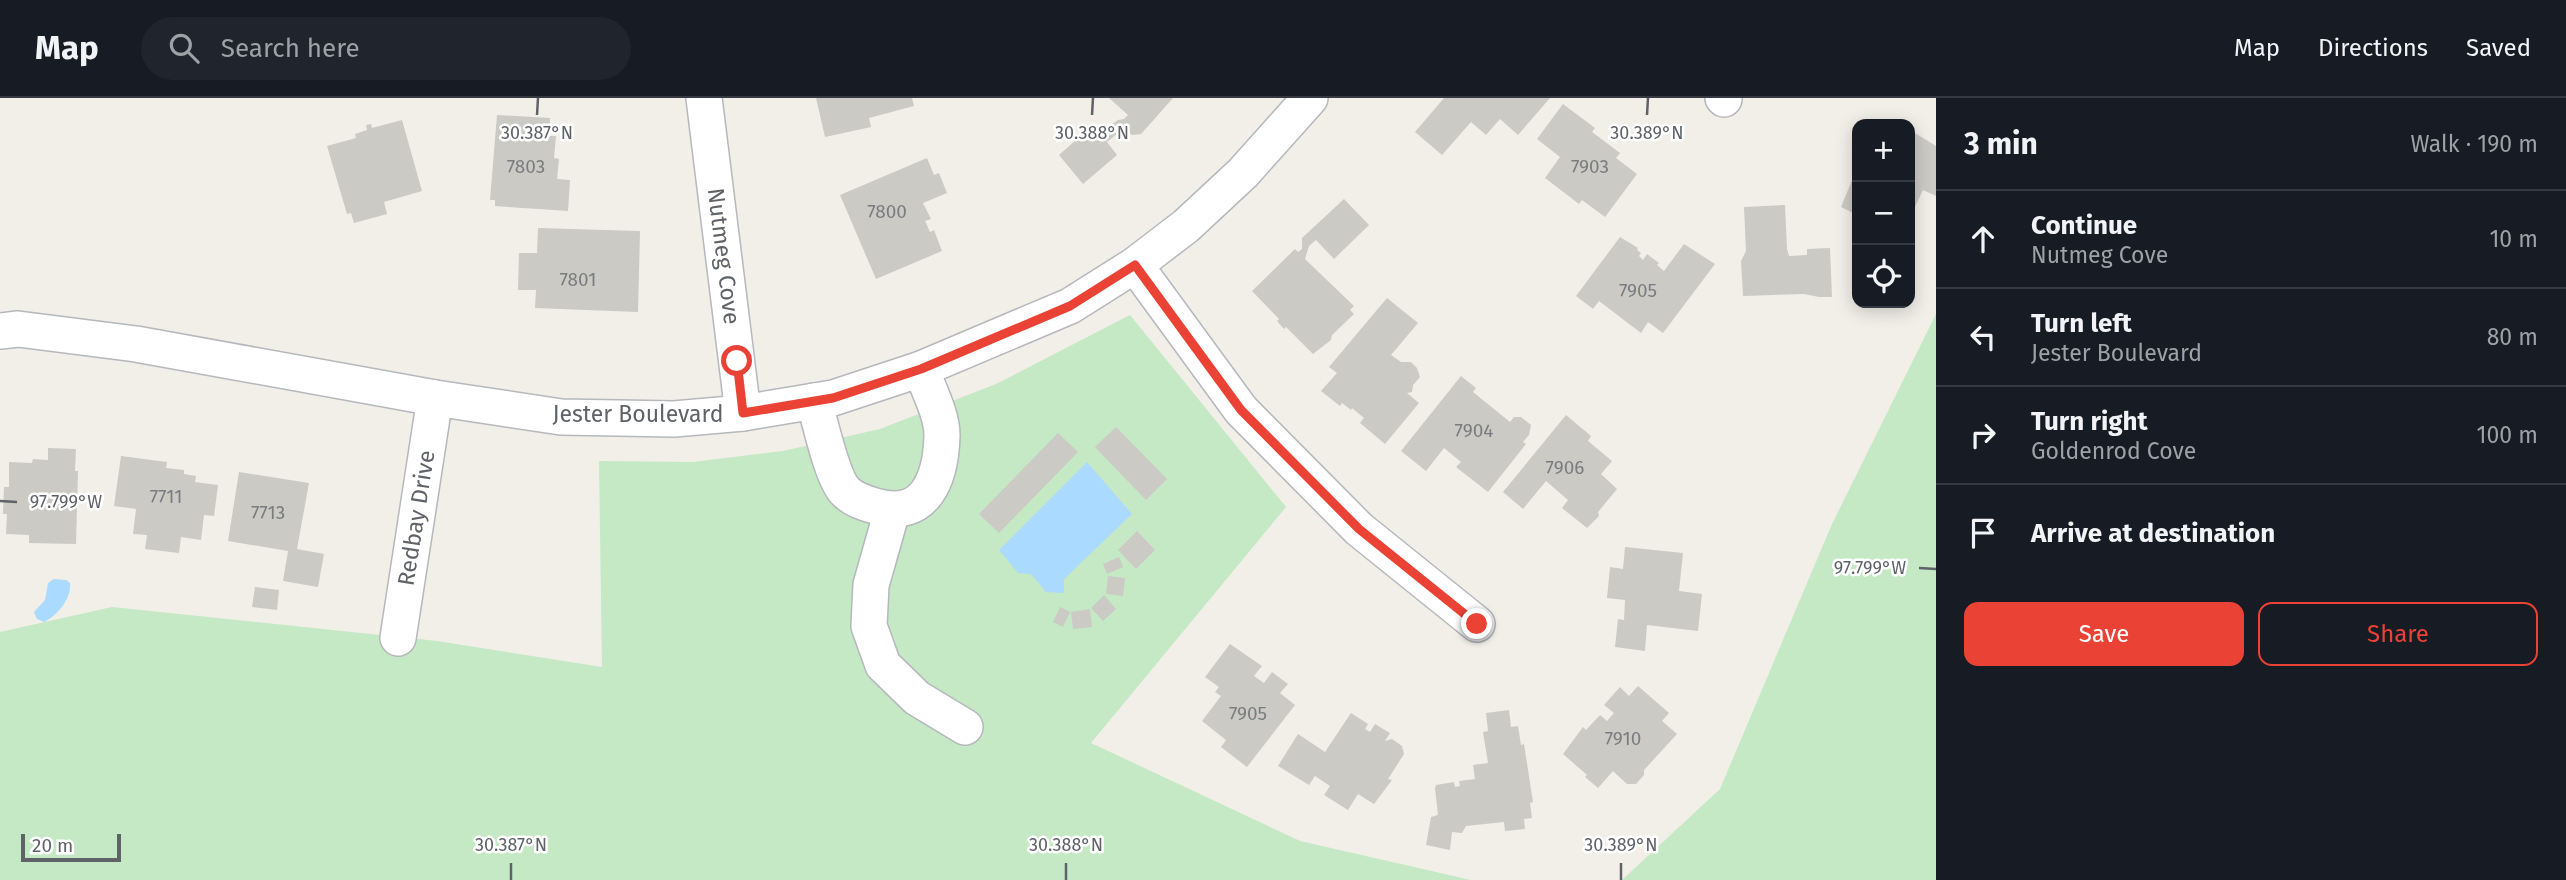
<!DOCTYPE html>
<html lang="en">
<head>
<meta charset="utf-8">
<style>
  :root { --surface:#171b24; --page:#20242c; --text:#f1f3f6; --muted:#9ea1a6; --line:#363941; --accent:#ea4335 }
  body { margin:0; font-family:"Fira Sans",sans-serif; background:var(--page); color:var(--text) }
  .controls { position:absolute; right:21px; top:21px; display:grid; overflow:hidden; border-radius:14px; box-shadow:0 4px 18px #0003 }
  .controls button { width:63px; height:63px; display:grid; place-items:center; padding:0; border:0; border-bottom:2px solid var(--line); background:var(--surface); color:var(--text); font:35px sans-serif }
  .scale { position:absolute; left:21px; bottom:18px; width:100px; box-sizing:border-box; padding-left:7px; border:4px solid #5f6368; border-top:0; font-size:19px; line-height:24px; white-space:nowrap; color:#5f6368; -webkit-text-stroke:5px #fff; paint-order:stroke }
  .stop { position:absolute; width:21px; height:21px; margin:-16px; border:5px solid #ea4335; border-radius:50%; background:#fff }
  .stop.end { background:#ea4335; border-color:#fff; box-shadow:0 2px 7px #0008 }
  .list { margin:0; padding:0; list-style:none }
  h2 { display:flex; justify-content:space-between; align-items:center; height:91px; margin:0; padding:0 28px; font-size:30px }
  h2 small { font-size:23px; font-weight:400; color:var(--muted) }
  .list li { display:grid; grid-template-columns:46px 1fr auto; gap:21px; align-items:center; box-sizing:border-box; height:98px; padding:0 28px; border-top:2px solid var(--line) }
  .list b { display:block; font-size:26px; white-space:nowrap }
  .list p { margin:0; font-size:23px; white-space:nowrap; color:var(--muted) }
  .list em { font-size:23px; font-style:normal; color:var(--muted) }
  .actions { display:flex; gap:14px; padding:21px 28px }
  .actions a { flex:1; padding:16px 0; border:2px solid var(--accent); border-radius:14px; text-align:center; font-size:24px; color:var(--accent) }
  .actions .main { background:var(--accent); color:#fff }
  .icon { flex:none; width:38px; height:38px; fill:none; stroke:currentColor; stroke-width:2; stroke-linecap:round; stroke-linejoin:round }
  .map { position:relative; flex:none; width:1936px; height:782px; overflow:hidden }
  header { display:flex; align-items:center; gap:42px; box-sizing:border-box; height:98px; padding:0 35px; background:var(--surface); border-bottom:2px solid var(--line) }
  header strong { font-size:33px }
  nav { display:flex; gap:38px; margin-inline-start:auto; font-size:24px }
  .search { width:490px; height:63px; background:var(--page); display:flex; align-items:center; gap:18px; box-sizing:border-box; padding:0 24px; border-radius:38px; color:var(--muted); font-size:26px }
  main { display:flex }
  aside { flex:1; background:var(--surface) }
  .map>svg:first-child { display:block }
</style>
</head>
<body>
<header>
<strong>Map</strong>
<div class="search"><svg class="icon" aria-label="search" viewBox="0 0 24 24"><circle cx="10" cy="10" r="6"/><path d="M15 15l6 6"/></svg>Search here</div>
<nav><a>Map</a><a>Directions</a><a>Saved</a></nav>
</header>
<main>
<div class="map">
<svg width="1936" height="782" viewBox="0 0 1936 782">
  <rect width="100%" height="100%" fill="#f1efe8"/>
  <g fill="#c5e8c5">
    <path d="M1936 216V782H1622L1720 691 1832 426Z"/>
    <path d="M1130 217 1286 409 1091 645 1300 743 1471 782H0V534L112 509 437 543 602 569 599 363 693 364 783 353 880 331 996 286Z"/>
  </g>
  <g fill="#aadaff">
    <path d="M1087 364 1132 416 1064 481V495L1046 494 1031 476 1018 475 999 452Z"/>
    <path d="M54 481 66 482 70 485C72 500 57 518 44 524L37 521 34 514 45 502 48 485Z"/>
  </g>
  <g fill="#cccac5">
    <path d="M816 0H912L914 8 869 20 871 29 825 39Z"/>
    <path d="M1109 0H1173L1141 36 1132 37 1124 30 1107 44 1117 57 1083 86 1059 57 1092 28 1099 36 1118 22 1124 21 1128 17Z"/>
    <path d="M1444 0H1550L1518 37 1500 21 1486 37 1471 24 1442 57 1415 34Z"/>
    <path d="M1563 6 1595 30 1592 34 1620 55 1616 60 1637 76 1605 119 1582 102 1579 106 1545 80 1560 59 1537 41Z"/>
    <path d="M497 17 550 20 549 38H556L554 60 559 61 557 81 570 82 568 113 495 108V102H490Z"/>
    <path d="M402 22 422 93 384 104 387 116 354 125 351 115 347 116 327 48 356 40 355 36 367 32 366 27 371 26 372 30Z"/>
    <path d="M1910 32 1936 48V98L1923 92 1910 119Z"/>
    <path d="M927 60 934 77 939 75 947 95 923 105 931 121 925 123 930 134 934 132 942 153 876 181 840 97Z"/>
    <path d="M1855 75 1857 76V117L1841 109Z"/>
    <path d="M1344 101 1369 127 1334 161 1316 142 1309 148 1305 161 1354 208 1350 212 1354 216 1332 237 1331 242 1313 256 1286 229 1284 231 1277 223 1279 221 1252 193 1295 151 1298 154 1302 151V140Z"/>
    <path d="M1785 107 1787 151 1789 158 1807 157V151L1830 150 1832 199H1819L1804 196 1743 198 1741 163 1746 153 1744 109Z"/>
    <path d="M538 130 640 133 638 214 535 210 536 192H518L519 155H537Z"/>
    <path d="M1620 139 1638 150 1637 152 1641 155 1639 158 1643 162 1647 156 1659 165 1657 167 1664 173 1684 146 1715 166 1663 235 1648 224 1641 235 1599 203 1593 211 1576 198Z"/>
    <path d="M1387 200 1418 225 1391 257 1401 264H1411L1417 270 1420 279 1413 287 1412 294 1407 295 1419 305 1385 346 1360 325 1364 320 1352 310 1351 312 1342 305 1340 308 1321 293 1337 275 1329 269Z"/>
    <path d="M1461 278 1476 290 1473 294 1510 324 1514 319H1521L1531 327 1529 337 1523 344 1526 346 1488 394 1456 369 1461 364 1444 350 1426 373 1401 353Z"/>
    <path d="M1566 317 1591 338 1588 343 1612 363 1601 376 1617 391 1598 414 1599 418 1587 430 1562 410 1568 402 1546 383 1523 411 1503 394Z"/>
    <path d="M1116 329 1167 381 1146 402 1095 349Z"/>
    <path d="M1058 335 1078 354 999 435 979 416Z"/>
    <path d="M48 350 76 351 75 373H78L76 446 29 445V437L6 436 7 416H3L4 389H9V364L32 365 33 361 48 362Z"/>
    <path d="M121 358 167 364 166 370 184 372V376L196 378 195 384 218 387 214 418 204 417 201 442 181 439 179 455 145 451 147 437 133 436 136 411 114 408Z"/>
    <path d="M239 374 309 385 297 451 324 456 318 489 283 483 288 453 228 443Z"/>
    <path d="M1137 433 1155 452 1136 471 1118 452Z"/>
    <path d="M1625 449 1683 455 1679 493 1702 496 1698 533 1647 527 1645 553 1615 549 1618 521 1624 522 1625 502 1607 500 1610 469 1623 471Z"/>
    <path d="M1119 459 1123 469 1107 476 1103 466Z"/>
    <path d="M1108 478 1125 480 1123 498 1106 496Z"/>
    <path d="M255 489 279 492 277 512 252 509Z"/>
    <path d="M1104 497 1116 511 1103 523 1091 510Z"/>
    <path d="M1060 509 1070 514 1063 529 1053 524Z"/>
    <path d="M1090 511 1092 529 1073 531 1071 514Z"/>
    <path d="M1230 546 1262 568 1254 578 1264 585 1272 574 1288 586 1280 595 1295 607 1247 669 1221 649 1226 642 1202 623 1221 598 1215 594 1219 589 1205 579Z"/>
    <path d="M1638 588 1669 615 1662 623 1677 636 1644 672V677L1636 686H1627L1613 673 1598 690 1585 679 1587 677 1563 656 1583 629 1586 632 1600 617 1607 623 1614 615 1604 607 1620 589 1629 598Z"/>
    <path d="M1509 612 1511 629 1518 628 1521 647 1524 646 1533 704 1530 705 1532 720 1524 721 1525 731 1505 733 1504 724 1466 728 1462 735 1452 734 1450 752 1426 747 1431 719 1438 717 1435 690 1436 687 1454 684 1455 689 1460 688 1459 683 1475 681 1473 667 1488 665 1483 634 1488 633 1486 615Z"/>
    <path d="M1351 615 1368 626 1365 631 1370 634 1375 626 1390 635 1385 643 1392 641 1402 648 1404 656 1388 681 1392 682 1374 706 1358 696 1348 712 1324 697 1330 688 1315 678 1309 687 1278 668 1298 636 1325 654Z"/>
  </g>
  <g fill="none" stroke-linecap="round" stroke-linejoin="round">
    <defs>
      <g id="minor">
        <path d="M704 0 743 315"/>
        <path d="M1723 0 1724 1"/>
        <path d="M1135 167 1241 312 1359 431 1477 526"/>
        <path d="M0 233 18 231 136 246 435 300 561 319 674 321 743 315 833 300 921 271 1070 208 1135 167 1186 128 1243 75 1310 0"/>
        <path d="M814 303C820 323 832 381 846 394 854 402 865 405 875 408 926 423 941 380 942 337 942 316 928 291 921 271"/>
        <path d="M892 413 871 487 869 528 883 567 917 600 965 629"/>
        <path d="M398 540 435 300"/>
      </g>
    </defs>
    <use href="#minor" stroke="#b5b8bc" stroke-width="38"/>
    <use href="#minor" stroke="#fff" stroke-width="35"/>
  </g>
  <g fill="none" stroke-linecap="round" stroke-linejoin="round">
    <path stroke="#ea4335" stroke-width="9" d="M737 263 743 315 833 300 921 271 1070 208 1135 167 1241 312 1359 431 1477 526"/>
  </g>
  <path fill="none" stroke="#5f6368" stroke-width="2.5" d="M537 17 538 0M1092 17 1093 0M1647 17 1648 0M0 403 17 404M1919 470 1936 471M511 782V765M1066 782V765M1621 782V765"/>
  <g text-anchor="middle" stroke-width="5" stroke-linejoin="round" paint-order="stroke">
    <g font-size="19" fill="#7a7d7f">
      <text x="526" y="75">7803</text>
      <text x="1590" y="75">7903</text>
      <text x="887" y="120">7800</text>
      <text x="578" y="188">7801</text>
      <text x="1638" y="199">7905</text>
      <text x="1474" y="339">7904</text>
      <text x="1565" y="376">7906</text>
      <text x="166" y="405">7711</text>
      <text x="268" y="421">7713</text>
      <text x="1248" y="622">7905</text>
      <text x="1623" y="647">7910</text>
    </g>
    <g font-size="23" fill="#5f6368" stroke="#fff">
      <text transform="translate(724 158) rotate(83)" y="8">Nutmeg Cove</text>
      <text x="638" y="324">Jester Boulevard</text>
      <text transform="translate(416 420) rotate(-81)" y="8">Redbay Drive</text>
    </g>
  </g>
  <g font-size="18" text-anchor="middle" fill="#5f6368" stroke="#fff" stroke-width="5" stroke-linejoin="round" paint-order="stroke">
    <text x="537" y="41">30.387°N</text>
    <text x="1092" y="41">30.388°N</text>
    <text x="1647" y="41">30.389°N</text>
    <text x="66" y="410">97.799°W</text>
    <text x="1870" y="476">97.799°W</text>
    <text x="511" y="753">30.387°N</text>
    <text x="1066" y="753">30.388°N</text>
    <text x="1621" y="753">30.389°N</text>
  </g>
</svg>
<div class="controls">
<button>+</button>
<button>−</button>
<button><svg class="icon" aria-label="locate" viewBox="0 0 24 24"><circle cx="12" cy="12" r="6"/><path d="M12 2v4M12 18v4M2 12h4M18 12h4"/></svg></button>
</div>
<div class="scale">20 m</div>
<div class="stop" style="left:737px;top:263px"></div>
<div class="stop end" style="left:1477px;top:526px"></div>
</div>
<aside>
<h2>3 min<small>Walk · 190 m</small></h2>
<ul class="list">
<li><svg class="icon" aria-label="ahead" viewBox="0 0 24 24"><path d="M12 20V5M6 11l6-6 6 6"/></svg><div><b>Continue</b><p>Nutmeg Cove</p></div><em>10 m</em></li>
<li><svg class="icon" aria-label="left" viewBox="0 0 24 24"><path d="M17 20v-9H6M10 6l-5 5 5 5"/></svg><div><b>Turn left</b><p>Jester Boulevard</p></div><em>80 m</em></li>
<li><svg class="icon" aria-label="right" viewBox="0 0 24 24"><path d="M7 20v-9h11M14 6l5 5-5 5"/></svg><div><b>Turn right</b><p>Goldenrod Cove</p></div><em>100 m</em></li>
<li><svg class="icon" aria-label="arrive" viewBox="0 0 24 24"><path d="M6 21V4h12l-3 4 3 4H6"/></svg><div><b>Arrive at destination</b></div></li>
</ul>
<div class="actions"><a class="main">Save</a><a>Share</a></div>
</aside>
</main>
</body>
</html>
